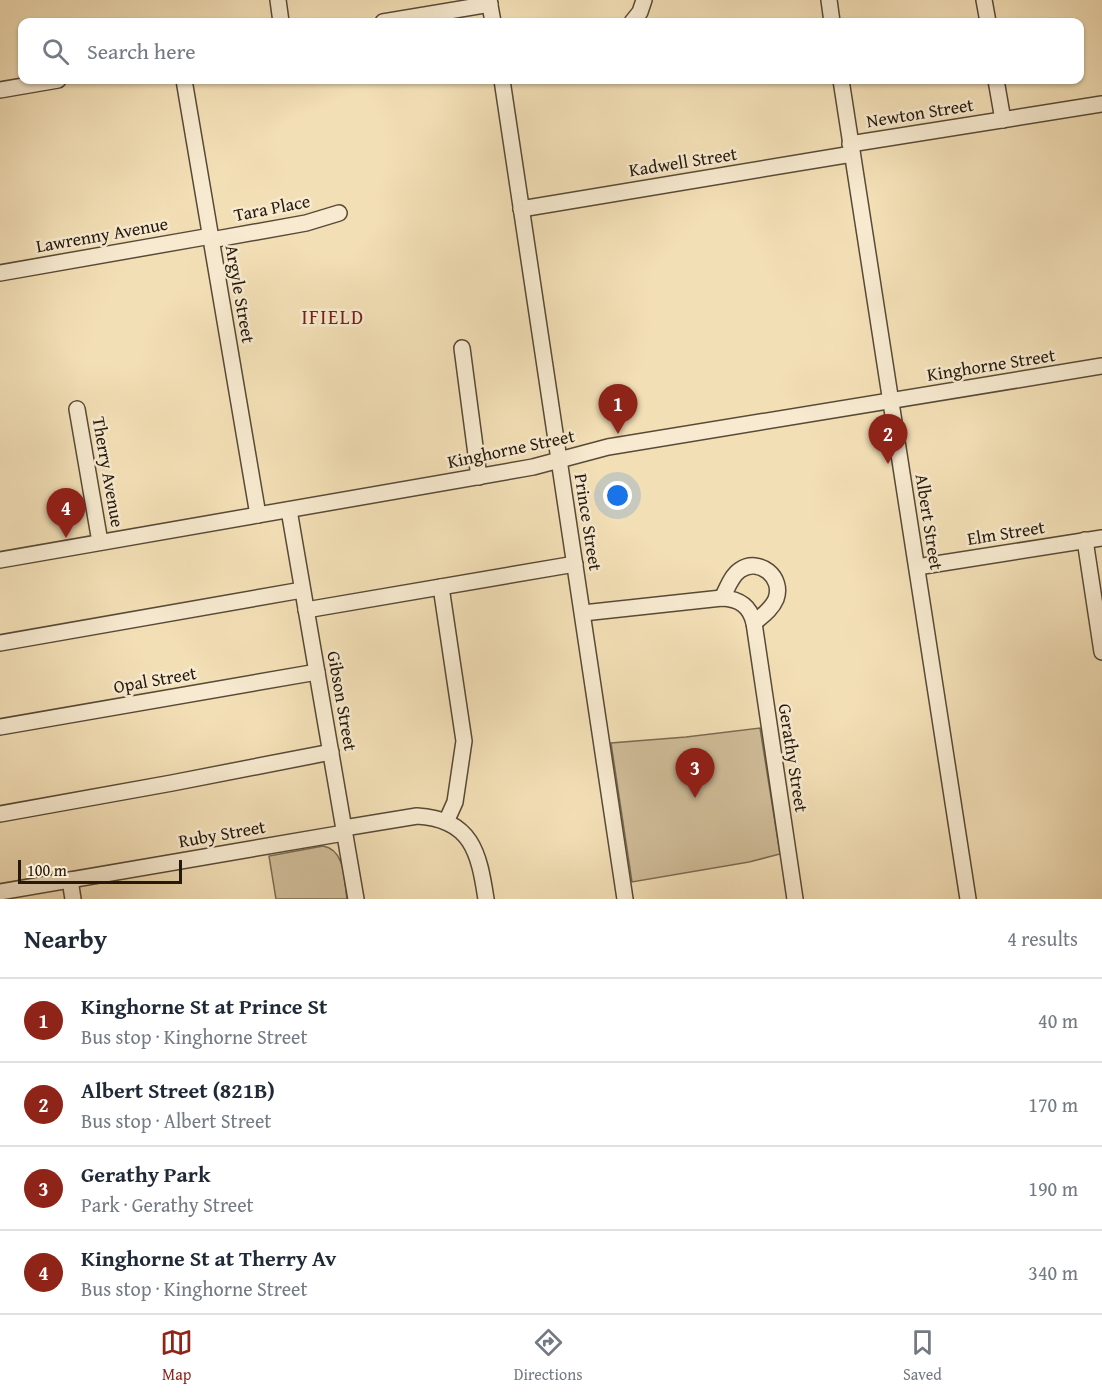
<!DOCTYPE html>
<html lang="en">
<head>
<meta charset="utf-8">
<style>
  :root { --surface:#fff; --page:#f6f6f7; --text:#1f2937; --muted:#747a83; --line:#e0e1e3; --accent:#8f2418 }
  body { margin:0; font-family:"Gentium Book Plus",serif; background:var(--page); color:var(--text) }
  .scale { position:absolute; left:18px; bottom:15px; width:164px; box-sizing:border-box; padding-left:6px; border:3px solid #25190c; border-top:0; font-size:16px; line-height:21px; white-space:nowrap; color:#25190c; -webkit-text-stroke:4px #f7ead0; paint-order:stroke }
  .you { position:absolute; left:618px; top:496px; width:21px; height:21px; margin:-15px; border:4px solid #fff; border-radius:50%; background:#1a73e8; box-shadow:0 0 0 9px #1a73e833 }
  .badge { display:grid; place-items:center; width:39px; height:39px; border-radius:50%; background:var(--accent); color:#fff; font-size:20px; font-weight:700 }
  .pin { position:absolute; translate:-50% -50px; filter:drop-shadow(0 2px 3px #0008) }
  .pin::after { content:''; position:absolute; top:32px; width:21px; height:18px; background:inherit; clip-path:polygon(0 0,100% 0,50% 100%) }
  .list { margin:0; padding:0; list-style:none }
  h2 { display:flex; justify-content:space-between; align-items:center; height:78px; margin:0; padding:0 24px; font-size:26px }
  h2 small { font-size:20px; font-weight:400; color:var(--muted) }
  .list li { display:grid; grid-template-columns:39px 1fr auto; gap:18px; align-items:center; box-sizing:border-box; height:84px; padding:0 24px; border-top:2px solid var(--line) }
  .list b { display:block; font-size:22px; white-space:nowrap }
  .list p { margin:0; font-size:20px; white-space:nowrap; color:var(--muted) }
  .list em { font-size:20px; font-style:normal; color:var(--muted) }
  .icon { flex:none; width:33px; height:33px; fill:none; stroke:currentColor; stroke-width:2; stroke-linecap:round; stroke-linejoin:round }
  .map { position:relative; flex:none; width:1102px; height:899px; overflow:hidden }
  .search { position:absolute; background:var(--surface); box-shadow:0 2px 4px #0004; left:18px; right:18px; top:18px; height:66px; display:flex; align-items:center; gap:15px; box-sizing:border-box; padding:0 21px; border-radius:12px; color:var(--muted); font-size:22px }
  .sheet { height:414px; background:var(--surface) }
  nav { display:flex; justify-content:space-around; align-items:center; box-sizing:border-box; height:84px; border-top:2px solid var(--line); background:var(--surface); font-size:16px; color:var(--muted) }
  nav a { display:grid; justify-items:center; gap:3px }
  nav .on { color:var(--accent) }
  .map>svg:first-child { display:block }
</style>
</head>
<body>
<div class="map">
<svg width="1102" height="899" viewBox="0 0 1102 899">
  <rect width="100%" height="100%" fill="#f3dfb6"/>
  <filter id="stains"><feTurbulence type="fractalNoise" baseFrequency=".00333" numOctaves="4"/><feColorMatrix values="0 0 0 0 .2 0 0 0 0 .09 0 0 0 0 .02 0 0 0 .5 -.17"/></filter>
  <radialGradient id="worn" r=".72"><stop offset=".6" stop-color="#630" stop-opacity="0"/><stop offset="1" stop-color="#630" stop-opacity=".3"/></radialGradient>
  <g fill="#d0bd99" stroke="#7a6b52" stroke-width="1.5">
    <path d="M760 728 780 854 749 862 632 882 611 743 686 737Z"/>
    <path d="M323 846C346 850 344 881 347 899H276L269 856Z"/>
  </g>
  <g fill="none" stroke-linecap="round" stroke-linejoin="round">
    <defs>
      <g id="minor">
        <path d="M278 0 281 22"/>
        <path d="M489 0 493 22"/>
        <path d="M829 0 832 22"/>
        <path d="M984 0 988 22"/>
        <path d="M383 22 490 4"/>
        <path d="M632 22 640 12 644 0"/>
        <path d="M184 80 258 515"/>
        <path d="M502 80 625 899"/>
        <path d="M841 80 968 899"/>
        <path d="M996 80 1003 120"/>
        <path d="M0 90 58 80"/>
        <path d="M850 144 1102 104"/>
        <path d="M521 209 852 154"/>
        <path d="M211 240 306 223 339 213"/>
        <path d="M0 273 211 236"/>
        <path d="M462 348 479 477"/>
        <path d="M77 409 100 542"/>
        <path d="M289 510 356 899"/>
        <path d="M1085 540 1102 652"/>
        <path d="M0 560 533 467 608 447 1102 366"/>
        <path d="M917 567 1102 538"/>
        <path d="M441 587 464 741 455 802 446 822"/>
        <path d="M722 598C727 589 731 576 740 570 759 557 784 577 776 599 772 609 762 616 754 623"/>
        <path d="M306 610 575 564"/>
        <path d="M583 613 722 598C740 599 750 606 754 623L795 899"/>
        <path d="M0 643 302 590"/>
        <path d="M0 727 317 672"/>
        <path d="M0 814 172 783 331 752"/>
        <path d="M344 828 417 816C472 819 479 853 486 899"/>
        <path d="M70 880 73 899"/>
        <path d="M0 892 344 833"/>
      </g>
    </defs>
    <use href="#minor" stroke="#584a36" stroke-width="18"/>
    <use href="#minor" stroke="#f7ead0" stroke-width="15"/>
  </g>
  <g text-anchor="middle" stroke-width="5" stroke-linejoin="round" paint-order="stroke">
    <g font-size="18" fill="#25190c" stroke="#f7ead0">
      <text transform="translate(920 113) rotate(-9)" y="6">Newton Street</text>
      <text transform="translate(683 162) rotate(-9)" y="6">Kadwell Street</text>
      <text transform="translate(272 208) rotate(-11)" y="6">Tara Place</text>
      <text transform="translate(102 235) rotate(-10)" y="6">Lawrenny Avenue</text>
      <text transform="translate(240 294) rotate(80)" y="6">Argyle Street</text>
      <text transform="translate(991 365) rotate(-9)" y="6">Kinghorne Street</text>
      <text transform="translate(511 449) rotate(-12)" y="6">Kinghorne Street</text>
      <text transform="translate(108 472) rotate(80)" y="6">Therry Avenue</text>
      <text transform="translate(588 522) rotate(81)" y="6">Prince Street</text>
      <text transform="translate(929 522) rotate(81)" y="6">Albert Street</text>
      <text transform="translate(1006 533) rotate(-9)" y="6">Elm Street</text>
      <text transform="translate(155 680) rotate(-10)" y="6">Opal Street</text>
      <text transform="translate(342 701) rotate(80)" y="6">Gibson Street</text>
      <text transform="translate(793 758) rotate(81)" y="6">Gerathy Street</text>
      <text transform="translate(222 834) rotate(-10)" y="6">Ruby Street</text>
    </g>
    <g font-size="20" letter-spacing="1.5" fill="#7a1f14" stroke="#f7ead0">
      <text x="333" y="324">IFIELD</text>
    </g>
  </g>
  <rect width="100%" height="100%" filter="url(#stains)"/>
  <rect width="100%" height="100%" fill="url(#worn)"/>
</svg>
<div class="scale">100 m</div>
<div class="you"></div>
<div class="pin badge" style="left:618px;top:434px">1</div>
<div class="pin badge" style="left:888px;top:464px">2</div>
<div class="pin badge" style="left:695px;top:798px">3</div>
<div class="pin badge" style="left:66px;top:538px">4</div>
<div class="search"><svg class="icon" aria-label="search" viewBox="0 0 24 24"><circle cx="10" cy="10" r="6"/><path d="M15 15l6 6"/></svg>Search here</div>
</div>
<section class="sheet">
<h2>Nearby<small>4 results</small></h2>
<ul class="list">
<li><span class="badge">1</span><div><b>Kinghorne St at Prince St</b><p>Bus stop · Kinghorne Street</p></div><em>40 m</em></li>
<li><span class="badge">2</span><div><b>Albert Street (821B)</b><p>Bus stop · Albert Street</p></div><em>170 m</em></li>
<li><span class="badge">3</span><div><b>Gerathy Park</b><p>Park · Gerathy Street</p></div><em>190 m</em></li>
<li><span class="badge">4</span><div><b>Kinghorne St at Therry Av</b><p>Bus stop · Kinghorne Street</p></div><em>340 m</em></li>
</ul>
</section>
<nav>
<a class="on"><svg class="icon" aria-label="map" viewBox="0 0 24 24"><path d="M3 6l6-2 6 2 6-2v14l-6 2-6-2-6 2zM9 4v14M15 6v14"/></svg>Map</a>
<a><svg class="icon" aria-label="directions" viewBox="0 0 24 24"><path d="M12 3l9 9-9 9-9-9zM9 14v-3h6M13 9l2 2-2 2"/></svg>Directions</a>
<a><svg class="icon" aria-label="saved" viewBox="0 0 24 24"><path d="M7 4h10v16l-5-4-5 4z"/></svg>Saved</a>
</nav>
</body>
</html>
